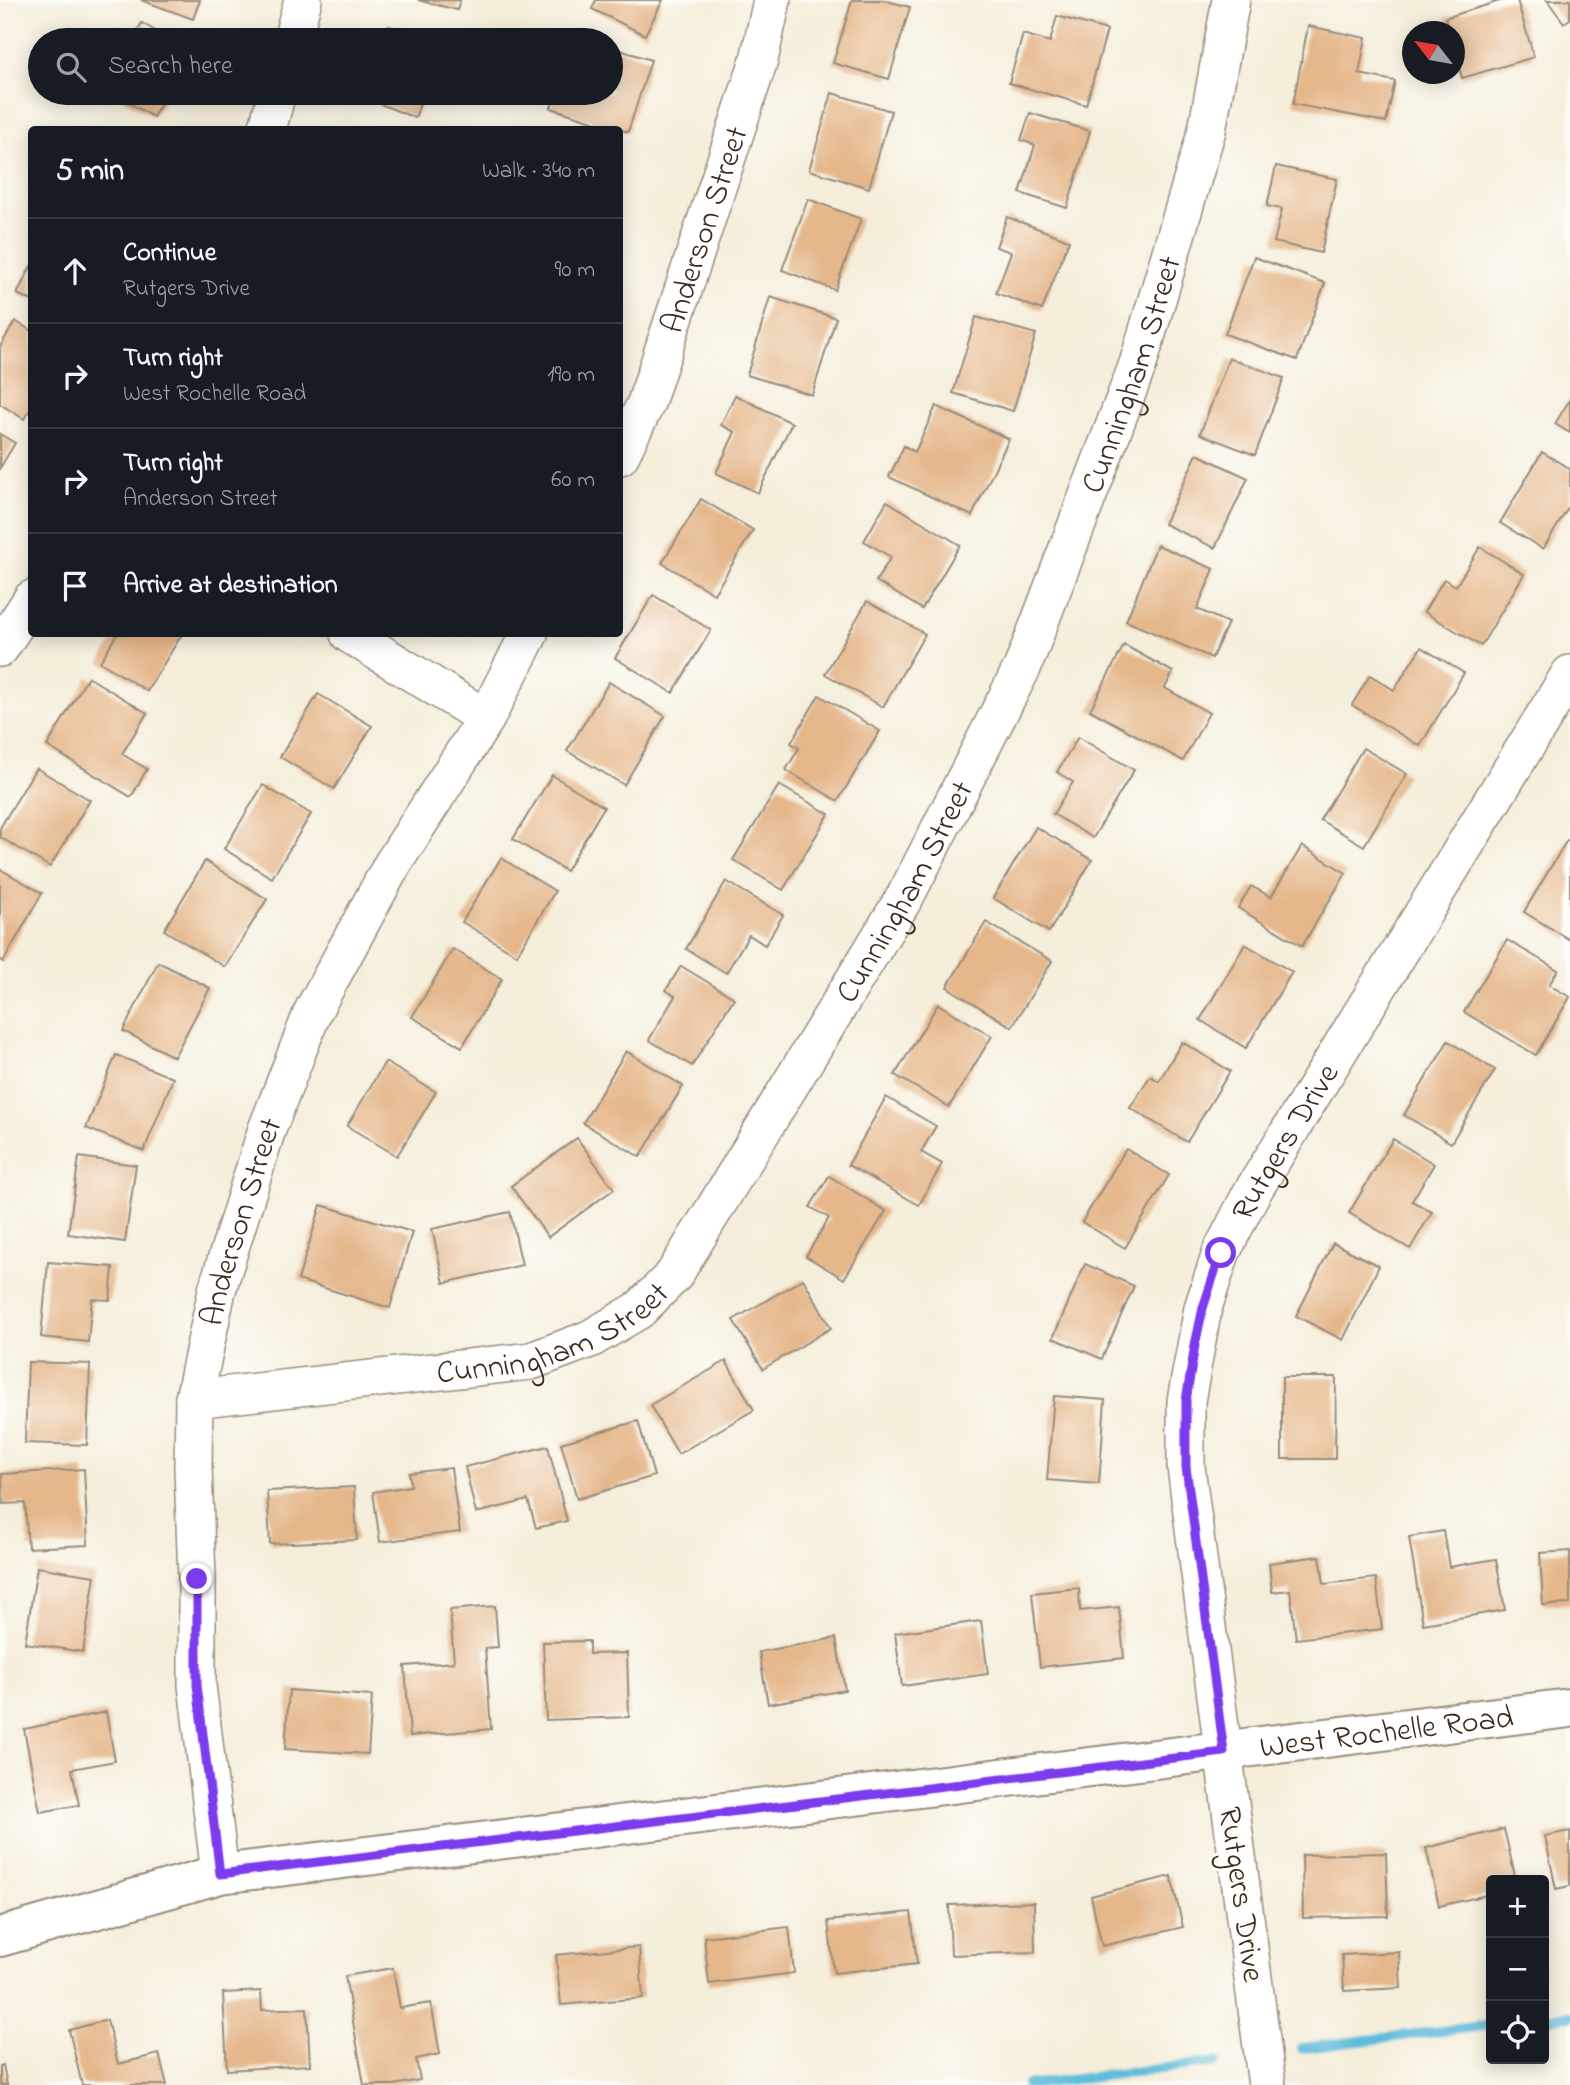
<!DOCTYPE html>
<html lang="en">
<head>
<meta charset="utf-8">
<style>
  :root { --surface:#171b24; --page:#242831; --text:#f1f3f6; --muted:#9ea1a6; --line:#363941 }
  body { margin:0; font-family:"Indie Flower",sans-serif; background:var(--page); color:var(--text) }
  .controls { position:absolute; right:21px; bottom:21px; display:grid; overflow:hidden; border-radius:7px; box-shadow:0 4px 18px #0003 }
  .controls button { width:63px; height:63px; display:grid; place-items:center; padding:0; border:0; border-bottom:2px solid var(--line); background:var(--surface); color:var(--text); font:35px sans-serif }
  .compass { position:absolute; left:1402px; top:21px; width:63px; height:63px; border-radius:50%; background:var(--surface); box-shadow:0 4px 18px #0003; rotate:301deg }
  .stop { position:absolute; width:21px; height:21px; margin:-16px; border:5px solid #7c3aed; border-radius:50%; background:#fff }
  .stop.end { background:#7c3aed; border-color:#fff; box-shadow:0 2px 7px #0008 }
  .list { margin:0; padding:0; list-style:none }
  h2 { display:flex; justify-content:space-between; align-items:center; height:91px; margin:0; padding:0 28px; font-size:30px }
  h2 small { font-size:23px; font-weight:400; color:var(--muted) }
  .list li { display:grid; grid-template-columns:46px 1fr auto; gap:21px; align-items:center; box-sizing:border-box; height:105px; padding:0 28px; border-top:2px solid var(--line) }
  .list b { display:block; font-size:26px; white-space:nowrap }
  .list p { margin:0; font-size:23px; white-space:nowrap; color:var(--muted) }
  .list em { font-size:23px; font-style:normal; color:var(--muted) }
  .icon { flex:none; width:38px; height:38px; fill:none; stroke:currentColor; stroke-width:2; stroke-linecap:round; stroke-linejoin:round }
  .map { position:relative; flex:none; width:1570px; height:2085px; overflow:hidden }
  .search { position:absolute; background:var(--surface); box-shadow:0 4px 18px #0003; left:28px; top:28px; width:595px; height:77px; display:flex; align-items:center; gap:18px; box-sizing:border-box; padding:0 24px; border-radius:38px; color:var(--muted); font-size:26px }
  .panel { position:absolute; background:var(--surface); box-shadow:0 4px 18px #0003; left:28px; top:126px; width:595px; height:511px; border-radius:7px }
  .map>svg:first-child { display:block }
</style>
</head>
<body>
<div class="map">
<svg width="1570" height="2085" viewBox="0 0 1570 2085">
  <rect width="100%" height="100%" fill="#fdfcf7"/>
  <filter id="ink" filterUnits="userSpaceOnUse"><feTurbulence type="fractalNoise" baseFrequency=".0143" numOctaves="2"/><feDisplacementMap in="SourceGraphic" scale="14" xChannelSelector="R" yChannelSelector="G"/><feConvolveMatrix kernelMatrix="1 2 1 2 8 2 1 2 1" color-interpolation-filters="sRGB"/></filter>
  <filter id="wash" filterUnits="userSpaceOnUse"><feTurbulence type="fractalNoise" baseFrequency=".00686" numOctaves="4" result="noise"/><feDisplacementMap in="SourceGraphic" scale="28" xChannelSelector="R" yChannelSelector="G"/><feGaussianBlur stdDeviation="1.57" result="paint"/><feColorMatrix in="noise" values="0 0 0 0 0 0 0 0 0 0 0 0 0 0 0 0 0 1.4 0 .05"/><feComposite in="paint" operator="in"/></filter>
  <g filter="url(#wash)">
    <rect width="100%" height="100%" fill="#f5eedb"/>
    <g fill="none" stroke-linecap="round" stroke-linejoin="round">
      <g stroke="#5ebcdc" stroke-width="10">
        <path d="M1544 2019 1570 2016"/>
        <path d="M1302 2048 1491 2025"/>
        <path d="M1027 2085 1216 2062"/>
      </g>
    </g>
    <g id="blocks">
      <g fill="#e5b78b">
        <path d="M141 0H200L193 19Z"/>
        <path d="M418 0H460L457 10Z"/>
        <path d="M596 0H663L645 35 592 9Z"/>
        <path d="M852 0H883L910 7 889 79 833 63Z"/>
        <path d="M1503 0H1517L1534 57 1462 78 1454 51V32H1449L1445 18Z"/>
        <path d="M1547 0H1570V19L1564 23Z"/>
        <path d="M1057 16 1107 30 1086 105 1009 83 1023 34 1050 42Z"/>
        <path d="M142 23 170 40H132Z"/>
        <path d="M389 26 424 40H383Z"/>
        <path d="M1308 26 1366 38 1359 74 1395 81 1386 122 1293 104Z"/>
        <path d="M611 47 651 60 628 132 551 108 556 93H611Z"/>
        <path d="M113 93H168L153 117Z"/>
        <path d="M361 93H424L415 118 360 96Z"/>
        <path d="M832 93 891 111 869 188 809 170Z"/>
        <path d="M1030 113 1090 131 1067 208 1020 193 1035 145 1021 140Z"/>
        <path d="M1276 166 1337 179 1321 253 1274 242 1282 209 1267 206Z"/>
        <path d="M808 199 861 219 835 290 782 270Z"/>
        <path d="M1007 217 1069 240 1042 310 996 293 1011 252 996 247Z"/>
        <path d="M1254 257 1325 283 1297 360 1225 334Z"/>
        <path d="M32 264V301L17 294Z"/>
        <path d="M770 297 836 318 812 395 747 375Z"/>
        <path d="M976 317 1036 334 1013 411 953 393Z"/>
        <path d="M15 321 32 331V407L24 419 0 404V347Z"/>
        <path d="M1229 358 1284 378 1255 455 1200 434Z"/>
        <path d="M735 395 792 423 758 493 716 473 735 432 721 425Z"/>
        <path d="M1570 399V433L1555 424Z"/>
        <path d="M936 406 1009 439 972 516 889 477 904 446 915 452Z"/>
        <path d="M0 434 15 443 0 468Z"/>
        <path d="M1542 452 1570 469V505L1543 549 1500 523Z"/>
        <path d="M1197 454 1248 478 1215 548 1164 524Z"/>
        <path d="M701 499 753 530 714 594 662 563Z"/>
        <path d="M887 501 960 545 922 609 876 581 891 557 864 541Z"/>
        <path d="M1157 545 1214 569 1197 609 1228 623 1212 658 1126 621Z"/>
        <path d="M1480 547 1524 574 1481 646 1424 612 1444 579 1456 586Z"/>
        <path d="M653 595 711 630 673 693 615 658Z"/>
        <path d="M867 601 925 634 883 707 825 674Z"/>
        <path d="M117 634H182L147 691 100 662Z"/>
        <path d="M1124 645 1173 672 1165 688 1209 713 1183 761 1090 710Z"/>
        <path d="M1421 647 1464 673 1420 746 1352 705 1370 675 1394 690Z"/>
        <path d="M88 677 147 713 122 754 147 769 131 797 47 746Z"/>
        <path d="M609 682 665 716 624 785 567 751Z"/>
        <path d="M318 694 372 726 334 789 280 757Z"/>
        <path d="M819 695 880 731 838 801 786 770 799 748 791 743Z"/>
        <path d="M1078 737 1134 770 1093 838 1053 814 1073 782 1057 772Z"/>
        <path d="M1363 748 1407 774 1364 846 1320 820Z"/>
        <path d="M36 768 90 800 50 867 0 837V828Z"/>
        <path d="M552 775 604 807 566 871 513 839Z"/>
        <path d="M263 785 311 814 272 878 224 849Z"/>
        <path d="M779 785 829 814 783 890 733 860Z"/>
        <path d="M1036 827 1092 860 1049 932 993 898Z"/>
        <path d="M1567 840 1570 842V940L1524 912Z"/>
        <path d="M1302 846 1346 873 1302 946 1238 908 1251 886 1271 897Z"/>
        <path d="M501 858 555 891 517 955 462 922Z"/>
        <path d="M205 861 267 899 225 967 164 930Z"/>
        <path d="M0 869 42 893 3 962 0 960Z"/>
        <path d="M726 881 783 915 765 945 749 935 726 973 686 949Z"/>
        <path d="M986 922 1052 961 1012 1027 947 987Z"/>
        <path d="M1507 940 1558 970 1549 985 1570 997 1536 1055 1464 1012Z"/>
        <path d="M1245 944 1292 972 1246 1048 1200 1020Z"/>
        <path d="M453 949 502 979 462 1047 412 1017Z"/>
        <path d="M158 962 210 988 174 1057 123 1031Z"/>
        <path d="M681 966 734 998 692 1066 649 1040 675 996 666 990Z"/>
        <path d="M938 1004 992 1036 949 1107 895 1075Z"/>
        <path d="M1448 1041 1495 1070 1451 1143 1404 1115Z"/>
        <path d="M1182 1042 1230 1071 1187 1142 1130 1108 1150 1076 1159 1081Z"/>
        <path d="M626 1051 683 1086 640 1157 583 1123Z"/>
        <path d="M116 1055 173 1078 144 1151 86 1128Z"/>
        <path d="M385 1062 436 1092 397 1156 347 1126Z"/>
        <path d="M886 1097 936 1126 921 1152 942 1164 919 1205 848 1165Z"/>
        <path d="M577 1138 614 1189 548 1237 511 1186Z"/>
        <path d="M1393 1139 1434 1164 1412 1201 1432 1212 1410 1249 1349 1213Z"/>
        <path d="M1126 1149 1169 1175 1125 1248 1082 1222Z"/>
        <path d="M79 1157 136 1165 125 1242 68 1234Z"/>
        <path d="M829 1176 886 1211 844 1279 806 1256 829 1218 810 1207Z"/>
        <path d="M321 1205 412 1232 390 1308 298 1280Z"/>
        <path d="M510 1212 522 1265 444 1283 432 1229Z"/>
        <path d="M1333 1243 1379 1266 1343 1340 1296 1316Z"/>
        <path d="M48 1262 113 1267 110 1300 92 1299 88 1342 41 1337Z"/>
        <path d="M1085 1264 1134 1286 1102 1359 1053 1338Z"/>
        <path d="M803 1279 831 1328 763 1369 733 1320Z"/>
        <path d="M726 1361 754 1410 678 1454 650 1405Z"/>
        <path d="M28 1362 90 1364 87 1445 25 1443Z"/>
        <path d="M1282 1377H1336L1335 1459H1282Z"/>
        <path d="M1054 1396 1105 1400 1099 1484 1047 1480Z"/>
        <path d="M638 1421 654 1476 577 1499 561 1443Z"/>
        <path d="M548 1446 567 1521 536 1528 528 1500 476 1513 465 1467Z"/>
        <path d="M451 1468 460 1532 380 1542 373 1492 411 1486 409 1473Z"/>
        <path d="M84 1469 88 1545 28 1548 25 1503 3 1504 2 1474Z"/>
        <path d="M354 1487 357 1540 270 1544 267 1491Z"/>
        <path d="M1443 1531 1449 1567 1496 1559 1505 1610 1423 1624 1409 1537Z"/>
        <path d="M1570 1551V1604L1543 1605 1540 1553Z"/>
        <path d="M1320 1556 1324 1584 1376 1578 1382 1629 1296 1639 1290 1590 1272 1592 1269 1563Z"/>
        <path d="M37 1567 95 1576 83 1652 25 1643Z"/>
        <path d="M1079 1588 1080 1611 1119 1607 1124 1658 1040 1667 1032 1593Z"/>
        <path d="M495 1606 498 1647 485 1648 491 1729 410 1736 405 1666 454 1662 450 1610Z"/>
        <path d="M981 1621 988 1674 902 1686 895 1633Z"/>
        <path d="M836 1638 845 1690 768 1704 759 1652Z"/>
        <path d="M589 1641V1654L627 1653 629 1717 546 1720 543 1642Z"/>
        <path d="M289 1690 372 1696 368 1754 285 1749Z"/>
        <path d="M106 1712 115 1761 72 1769 79 1805 40 1812 24 1729Z"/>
        <path d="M1504 1829 1516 1880H1491V1894L1439 1906 1426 1848Z"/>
        <path d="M1570 1831V1886L1556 1889 1545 1836Z"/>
        <path d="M1386 1853 1388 1916 1303 1918 1302 1855Z"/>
        <path d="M1171 1876 1183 1927 1102 1946 1091 1896Z"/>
        <path d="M1034 1902 1035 1952 951 1955 949 1905Z"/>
        <path d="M911 1912 917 1964 834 1973 828 1921Z"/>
        <path d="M789 1927 794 1973 709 1984 704 1937Z"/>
        <path d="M639 1947 643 1998 561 2005 556 1955Z"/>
        <path d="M1399 1952 1401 1988 1344 1991 1342 1955Z"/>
        <path d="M393 1968 400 2008 431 2003 440 2054 416 2059 420 2080 394 2085H364L345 1976Z"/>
        <path d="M261 1991 262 2010 307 2008 310 2065 227 2070 223 1993Z"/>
        <path d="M107 2020 118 2064 159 2054 167 2085H82L69 2030Z"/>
        <path d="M3 2065 7 2085H0V2066Z"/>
      </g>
    </g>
  </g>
  <g filter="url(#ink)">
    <use href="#blocks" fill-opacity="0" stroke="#988c7c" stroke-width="2"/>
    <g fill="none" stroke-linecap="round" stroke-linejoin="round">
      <defs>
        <g id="minor">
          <path d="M292 40 303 0"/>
          <path d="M267 130 277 93"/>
          <path id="s1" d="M620 456 646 403 759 60 772 0"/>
          <path d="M349 634 486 718"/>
          <path d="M0 648 32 599"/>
          <path id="s2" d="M194 1399 531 1361 590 1339 639 1310 674 1275 906 895 1023 666 1138 364 1207 130 1231 0"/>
          <path id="s3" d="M220 1874 197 1685V1579L193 1467 194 1399 217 1290 266 1132 313 1011 392 865 486 718 529 634"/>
          <path id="s4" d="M1267 2085 1186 1467V1401L1203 1308 1221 1253 1251 1194 1570 674"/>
        </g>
        <g id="tertiary">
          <path id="s5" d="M0 1937 220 1874 1570 1708"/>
        </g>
      </defs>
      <use href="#minor" stroke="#988c7c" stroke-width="40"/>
      <use href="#tertiary" stroke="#988c7c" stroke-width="42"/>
      <use href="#minor" stroke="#fff" stroke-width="37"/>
      <use href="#tertiary" stroke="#fff" stroke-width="38"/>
    </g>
  </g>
  <g fill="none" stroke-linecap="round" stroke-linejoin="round" filter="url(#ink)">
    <path stroke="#7c3aed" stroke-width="9" d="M197 1579V1685L220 1874 1224 1752 1186 1467V1401L1195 1345 1203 1308 1221 1253"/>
  </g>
  <g text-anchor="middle" stroke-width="6" stroke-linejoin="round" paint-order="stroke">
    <g font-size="32" fill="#3b2a1e" stroke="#fdfcf7">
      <text dy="11" stroke="none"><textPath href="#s1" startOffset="242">Anderson Street</textPath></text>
      <text dy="11" stroke="none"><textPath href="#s2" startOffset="1522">Cunningham Street</textPath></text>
      <text dy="11" stroke="none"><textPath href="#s2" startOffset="956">Cunningham Street</textPath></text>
      <text dy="11" stroke="none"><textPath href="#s4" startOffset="970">Rutgers Drive</textPath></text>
      <text dy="11" stroke="none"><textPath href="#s3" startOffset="660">Anderson Street</textPath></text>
      <text dy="11" stroke="none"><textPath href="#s2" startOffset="368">Cunningham Street</textPath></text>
      <text dy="11" stroke="none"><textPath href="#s5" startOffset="1404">West Rochelle Road</textPath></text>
      <text transform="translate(1243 1894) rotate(82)" y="11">Rutgers Drive</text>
    </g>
  </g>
</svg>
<div class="controls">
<button>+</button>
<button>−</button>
<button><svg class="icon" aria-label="locate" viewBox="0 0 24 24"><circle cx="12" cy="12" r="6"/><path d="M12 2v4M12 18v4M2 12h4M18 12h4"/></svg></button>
</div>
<svg class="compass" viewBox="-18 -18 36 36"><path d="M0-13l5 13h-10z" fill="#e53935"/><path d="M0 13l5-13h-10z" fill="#9ea1a6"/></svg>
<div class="stop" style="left:1221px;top:1253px"></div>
<div class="stop end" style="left:197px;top:1579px"></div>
<div class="search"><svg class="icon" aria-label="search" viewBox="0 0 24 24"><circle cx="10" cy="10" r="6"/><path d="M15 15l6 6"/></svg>Search here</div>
<section class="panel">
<h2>5 min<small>Walk · 340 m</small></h2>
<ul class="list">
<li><svg class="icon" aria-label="ahead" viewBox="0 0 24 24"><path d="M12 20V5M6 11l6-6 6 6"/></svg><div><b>Continue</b><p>Rutgers Drive</p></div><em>90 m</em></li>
<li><svg class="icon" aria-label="right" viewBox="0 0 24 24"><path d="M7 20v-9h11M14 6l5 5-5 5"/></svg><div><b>Turn right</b><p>West Rochelle Road</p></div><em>190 m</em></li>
<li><svg class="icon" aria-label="right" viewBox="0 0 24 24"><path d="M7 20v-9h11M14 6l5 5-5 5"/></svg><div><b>Turn right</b><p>Anderson Street</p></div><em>60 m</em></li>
<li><svg class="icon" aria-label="arrive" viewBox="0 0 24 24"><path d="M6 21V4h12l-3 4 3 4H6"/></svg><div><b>Arrive at destination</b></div></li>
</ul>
</section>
</div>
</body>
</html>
